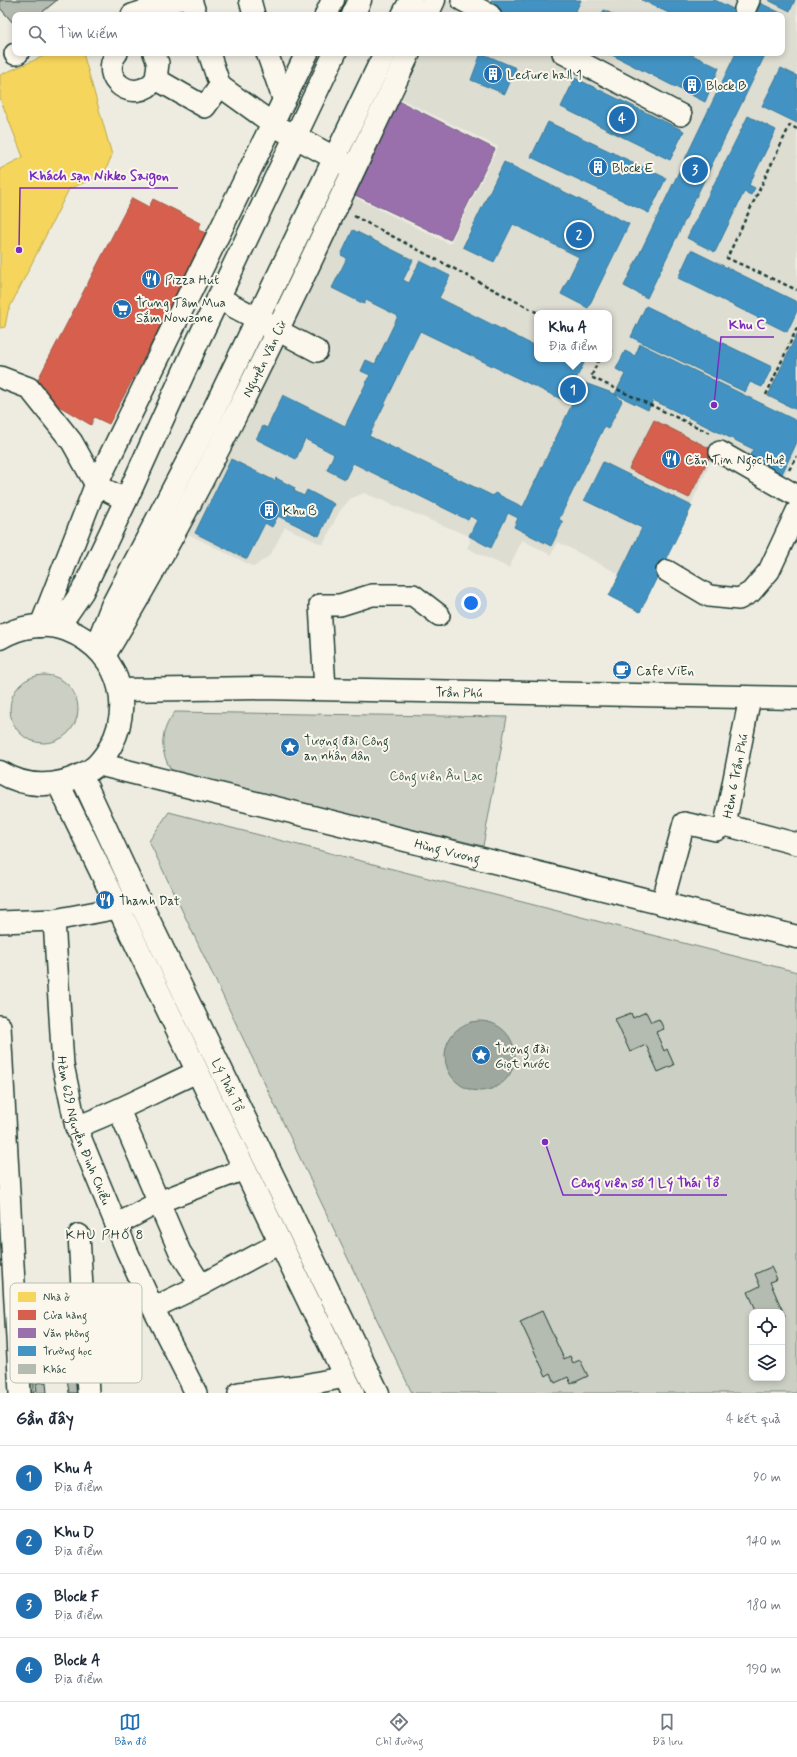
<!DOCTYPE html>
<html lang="vi">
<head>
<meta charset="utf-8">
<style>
  :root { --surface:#fff; --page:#f6f6f7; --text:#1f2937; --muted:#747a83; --line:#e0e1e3; --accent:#1f6fb2 }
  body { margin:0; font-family:Mynerve,sans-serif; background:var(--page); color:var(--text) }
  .controls { position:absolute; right:12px; bottom:12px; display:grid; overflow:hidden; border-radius:8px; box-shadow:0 2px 6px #0003 }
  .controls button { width:36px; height:36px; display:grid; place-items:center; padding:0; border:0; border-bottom:1px solid var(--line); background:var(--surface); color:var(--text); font:20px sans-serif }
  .you { position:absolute; left:471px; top:603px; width:14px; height:14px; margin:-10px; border:3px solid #fff; border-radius:50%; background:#1a73e8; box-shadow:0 0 0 6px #1a73e833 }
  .badge { display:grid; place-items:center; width:26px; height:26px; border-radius:50%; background:var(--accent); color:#fff; font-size:13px; font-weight:700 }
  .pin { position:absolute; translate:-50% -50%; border:2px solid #fff; box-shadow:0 1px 4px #0006 }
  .popup { position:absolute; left:534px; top:310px; width:78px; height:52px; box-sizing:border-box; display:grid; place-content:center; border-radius:8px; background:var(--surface); filter:drop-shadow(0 1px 3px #0005); font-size:13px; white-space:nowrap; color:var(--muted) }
  .popup b { font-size:15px; color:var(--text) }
  .popup::after { content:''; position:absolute; left:50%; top:100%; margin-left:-8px; border:8px solid transparent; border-top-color:var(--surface) }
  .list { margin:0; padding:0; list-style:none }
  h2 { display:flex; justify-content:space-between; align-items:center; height:52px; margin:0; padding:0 16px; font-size:17px }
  h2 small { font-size:13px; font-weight:400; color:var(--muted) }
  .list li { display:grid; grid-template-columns:26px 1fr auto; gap:12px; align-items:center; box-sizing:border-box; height:64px; padding:0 16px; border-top:1px solid var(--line) }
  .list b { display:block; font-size:15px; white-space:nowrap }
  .list p { margin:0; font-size:13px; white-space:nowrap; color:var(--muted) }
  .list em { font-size:13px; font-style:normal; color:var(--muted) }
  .icon { flex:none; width:22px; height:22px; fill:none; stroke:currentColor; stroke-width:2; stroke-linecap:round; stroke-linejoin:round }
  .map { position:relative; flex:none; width:797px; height:1393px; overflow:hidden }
  .search { position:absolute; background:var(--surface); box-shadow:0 2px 6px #0003; left:12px; right:12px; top:12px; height:44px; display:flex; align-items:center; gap:10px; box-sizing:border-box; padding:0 14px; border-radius:8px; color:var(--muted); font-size:15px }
  .sheet { height:308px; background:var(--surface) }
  nav { display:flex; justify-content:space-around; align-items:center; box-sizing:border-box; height:56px; border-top:1px solid var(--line); background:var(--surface); font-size:11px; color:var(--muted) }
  nav a { display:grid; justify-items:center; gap:2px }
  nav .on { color:var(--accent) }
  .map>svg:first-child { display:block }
</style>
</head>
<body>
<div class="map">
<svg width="797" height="1393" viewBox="0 0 797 1393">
  <rect width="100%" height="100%" fill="#eeece1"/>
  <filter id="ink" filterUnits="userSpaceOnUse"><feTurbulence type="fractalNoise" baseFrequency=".025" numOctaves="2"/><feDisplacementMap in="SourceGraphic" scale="8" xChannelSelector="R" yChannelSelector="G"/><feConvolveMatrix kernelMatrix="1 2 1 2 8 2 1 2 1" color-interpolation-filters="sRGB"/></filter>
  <g filter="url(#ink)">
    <path fill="#ddddd2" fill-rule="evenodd" d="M445 0H797V450L782 481 717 449 640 612 609 596 619 574 558 542 551 555 522 540 509 568 467 548 470 542 469 536 364 493 350 499 339 512 323 545 285 527 271 554 254 567 188 534 287 335 352 196 450 244 498 147 399 98 420 53H782V15H438ZM537 313H609V359H537Z"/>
    <g fill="#cbcfc4" stroke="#75867c" fill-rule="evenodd">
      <circle cx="44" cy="709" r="34"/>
      <path d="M175 712 507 717 483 846 173 773C159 752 159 732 175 712Z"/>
      <path d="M169 812 797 972V1393H412L149 841ZM752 1312H782V1378H752Z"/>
    </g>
    <circle fill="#9fa89f" stroke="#6c7d74" cx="480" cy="1056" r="35"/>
    <path fill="#f6d55c" stroke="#b6a750" d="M51 53H83L112 155 104 174 69 189 8 311 5 327 0 328V169L23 157 0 98V75Z"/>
    <g fill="#d6604d" stroke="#9f5646">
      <path d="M132 198 149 207 153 199 201 223 198 230 209 234 109 424 94 417 91 425 42 396 46 388 36 383Z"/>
      <path d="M654 420 713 450 689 498 629 469Z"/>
    </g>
    <path fill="#9970ab" stroke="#746187" d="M397 100 495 149 450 240 353 194Z"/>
    <g fill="#4393c3" stroke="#387998" fill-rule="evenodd">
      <path d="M491 0H581L574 15H499L487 9Z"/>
      <path d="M642 0H715L745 15H673Z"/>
      <path d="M768 0H795L790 11Z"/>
      <path d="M760 3 785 15 782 20V15H754Z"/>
      <path d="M604 10 614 15H601Z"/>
      <path d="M481 53 516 68 505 94 471 80Z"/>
      <path d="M608 53H688L719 68 705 102Z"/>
      <path d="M736 53H766L647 298 624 286Z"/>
      <path d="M781 68 797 76V123L762 106Z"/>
      <path d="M575 78 684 131 670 160 561 107Z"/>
      <path d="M748 116 776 130 749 185 755 188 751 195 744 192 715 252 687 238Z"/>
      <path d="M548 122 666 178 649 213 531 157Z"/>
      <path d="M504 162 629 224 588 308 561 294 579 257 513 224 494 262 463 247Z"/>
      <path d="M353 230 413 260 403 280 409 283 420 261 450 276 439 298 537 347V359H586L574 383 580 386 582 382 615 394 622 401 608 429 604 427 559 519 563 522 551 546 514 527 518 518 508 513 491 548 469 536 477 520 470 516 468 520 353 463 345 479 327 470 334 454 305 439 296 459 256 439 263 426 267 428 283 395 345 426 370 375 361 371 366 360 375 364 398 316 366 300 364 304 332 288 347 258 341 255ZM420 331 565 401 567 396 574 400 523 507 495 493 493 496 369 436Z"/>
      <path d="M691 250 797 302V311L787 332 678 278Z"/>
      <path d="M646 306 772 367 762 387 750 382 745 392 631 337Z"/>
      <path d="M797 334V410L768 396Z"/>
      <path d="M640 344 797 421V442L782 474 749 457 753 449 653 400 648 410 615 394 625 374 616 369 625 351 635 356Z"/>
      <path d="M231 459 275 481 276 478 295 488 294 491 304 496 307 490 334 504 319 536 278 516 272 527 265 523 247 559 195 533Z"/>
      <path d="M603 462 692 506 640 612 609 596 642 528 584 500Z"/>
    </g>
    <g fill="#b4bbb0" stroke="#1f3d34">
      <path d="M0 0H57L39 15H15V25L0 8Z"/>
      <path d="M646 1012 651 1022 659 1019 664 1029 656 1032 664 1051 667 1049 674 1065 658 1072 646 1045 630 1052 615 1019 631 1013 633 1018Z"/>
      <path d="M771 1267 777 1279 770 1282 785 1316 782 1317V1312H757L748 1292 760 1286 755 1274Z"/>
      <path d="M44 1290 45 1299 19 1302 18 1292Z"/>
      <path d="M542 1311 564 1359 570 1356 573 1363 580 1360 588 1376 571 1384 568 1377 555 1383 551 1373 546 1376 520 1321Z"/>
      <path d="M22 1345H49L50 1358H22Z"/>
      <path d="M77 1377 79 1393H69L67 1378Z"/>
      <path d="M46 1382 47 1393H37L36 1383Z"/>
      <path d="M24 1383H34V1393H25Z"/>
    </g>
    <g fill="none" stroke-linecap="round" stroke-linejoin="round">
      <defs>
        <g id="minor">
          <path d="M191 0 196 15"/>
          <path d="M250 0 254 15"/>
          <path d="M462 0 490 15"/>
          <path d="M745 9 749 0"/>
          <path d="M132 15 177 0"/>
          <path d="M117 53C97 78 134 107 156 79L158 63 154 53"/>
          <path d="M209 53 220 86"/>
          <path d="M267 53 284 101"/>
          <path d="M563 53 681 115"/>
          <path d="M15 54 18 53"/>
          <path d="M156 79 205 107 220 86 273 124"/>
          <path d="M277 330 317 351"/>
          <path d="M0 377 29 388 72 442 96 485 126 500"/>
          <path d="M720 452 797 496"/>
          <path d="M667 571 709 596 739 599 751 592 769 571 797 511"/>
          <path d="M325 689 320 605H340L372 595H413L439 615"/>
          <path d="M725 825 797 844"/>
          <path id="s1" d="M662 904 684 823 716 830 725 825 750 697"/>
          <path id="s2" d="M54 920 63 1065 76 1127 127 1251 153 1308 196 1393"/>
          <path d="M0 922 54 920 118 908 134 900"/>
          <path d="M0 1026 20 1393"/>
          <path d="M119 1110 180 1252 201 1285"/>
          <path d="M76 1127C118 1112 157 1090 197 1072"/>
          <path d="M116 1225 159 1202 244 1169"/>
          <path d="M79 1235 88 1393"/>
          <path d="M153 1308 201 1285 280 1243"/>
          <path d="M239 1393 299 1386 345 1377"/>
        </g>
        <g id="major">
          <path d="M326 15 333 0"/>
          <path d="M353 15 360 0"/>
          <path d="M403 15 411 0"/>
          <path d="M427 15 434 0"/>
          <path d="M283 130 349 166"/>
          <path d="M218 298 271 326"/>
          <path d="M41 626 96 485 307 53"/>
          <path d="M58 627 82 592 126 500 197 343 335 53"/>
          <path d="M0 638C19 626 46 622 67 630 124 652 139 718 98 764 94 768 89 771 83 774 56 788 26 788 0 772"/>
          <path d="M96 647 112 606 208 422 385 53"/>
          <path id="s3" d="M104 656C220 463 312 257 409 53"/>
          <path id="s4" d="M120 690 260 688 797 698"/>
          <path id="s5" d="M98 764 797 937"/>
          <path id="s6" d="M81 775 138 898 378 1393"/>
          <path d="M58 783 353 1393"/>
        </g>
      </defs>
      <use href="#minor" stroke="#1f3d34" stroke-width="24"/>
      <use href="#major" stroke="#1f3d34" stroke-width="25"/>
      <g stroke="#1f3d34" stroke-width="2.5" stroke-dasharray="4 3" stroke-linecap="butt">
        <path d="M797 129 790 125 727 258 797 290"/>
        <path d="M354 216 538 313"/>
        <path d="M609 350 613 352"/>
        <path d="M599 359 591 377 712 434"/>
        <path d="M766 395 797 328"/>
        <path d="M789 470 797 456"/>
      </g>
      <use href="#minor" stroke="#fbf7ec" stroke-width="21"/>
      <use href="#major" stroke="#fbf7ec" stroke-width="22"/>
    </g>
  </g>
  <defs>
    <symbol id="building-disc" viewBox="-11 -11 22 22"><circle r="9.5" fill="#1f6fb2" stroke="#fbf7ec"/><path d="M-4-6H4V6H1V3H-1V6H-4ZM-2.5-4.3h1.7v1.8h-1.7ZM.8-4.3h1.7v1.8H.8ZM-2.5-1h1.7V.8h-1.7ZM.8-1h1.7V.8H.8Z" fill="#fff"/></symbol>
    <symbol id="restaurant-disc" viewBox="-11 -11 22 22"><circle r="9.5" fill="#1f6fb2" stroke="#fbf7ec"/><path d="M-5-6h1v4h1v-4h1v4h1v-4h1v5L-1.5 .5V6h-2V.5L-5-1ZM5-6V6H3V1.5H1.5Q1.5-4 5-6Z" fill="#fff"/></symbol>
    <symbol id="supermarket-disc" viewBox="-11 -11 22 22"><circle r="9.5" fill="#1f6fb2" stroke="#fbf7ec"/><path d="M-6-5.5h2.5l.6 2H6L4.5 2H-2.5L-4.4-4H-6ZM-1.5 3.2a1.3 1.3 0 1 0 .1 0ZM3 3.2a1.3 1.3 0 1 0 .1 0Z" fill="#fff"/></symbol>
    <symbol id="cafe-disc" viewBox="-11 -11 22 22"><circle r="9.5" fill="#1f6fb2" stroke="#fbf7ec"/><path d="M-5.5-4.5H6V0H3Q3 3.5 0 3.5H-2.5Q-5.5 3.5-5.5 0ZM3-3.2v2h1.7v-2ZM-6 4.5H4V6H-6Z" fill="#fff"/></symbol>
    <symbol id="sight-disc" viewBox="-11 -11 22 22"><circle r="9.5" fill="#1f6fb2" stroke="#fbf7ec"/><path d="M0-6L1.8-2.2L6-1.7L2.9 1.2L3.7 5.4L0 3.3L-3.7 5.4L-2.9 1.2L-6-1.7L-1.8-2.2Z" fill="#fff"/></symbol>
  </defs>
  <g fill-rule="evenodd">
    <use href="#building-disc" x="482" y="63" width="22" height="22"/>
    <use href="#building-disc" x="681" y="74" width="22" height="22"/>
    <use href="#building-disc" x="587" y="156" width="22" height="22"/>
    <use href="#restaurant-disc" x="140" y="268" width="22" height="22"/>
    <use href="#supermarket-disc" x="111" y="298" width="22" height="22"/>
    <use href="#restaurant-disc" x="660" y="448" width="22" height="22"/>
    <use href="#building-disc" x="258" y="499" width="22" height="22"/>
    <use href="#cafe-disc" x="611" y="659" width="22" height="22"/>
    <use href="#sight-disc" x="279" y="736" width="22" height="22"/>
    <use href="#restaurant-disc" x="94" y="889" width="22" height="22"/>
    <use href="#sight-disc" x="470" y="1044" width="22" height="22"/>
  </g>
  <g text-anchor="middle" stroke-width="4" stroke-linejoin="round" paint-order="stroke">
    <g font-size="13" fill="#1f3d34" stroke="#fbf7ec" text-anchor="start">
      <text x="507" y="79">Lecture hall 1</text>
      <text x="706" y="90">Block B</text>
      <text x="612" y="172">Block E</text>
      <text x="165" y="284">Pizza Hut</text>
      <text x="136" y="307">Trung Tâm Mua<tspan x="136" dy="15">Sắm Nowzone</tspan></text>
      <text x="685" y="464">Căn Tin Ngọc Huệ</text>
      <text x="283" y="515">Khu B</text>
      <text x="636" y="675">Cafe ViEn</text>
      <text x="304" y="745">Tượng đài Công<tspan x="304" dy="15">an nhân dân</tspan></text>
      <text x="119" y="905">Thanh Dat</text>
      <text x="495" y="1053">Tượng đài<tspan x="495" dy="15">Giọt nước</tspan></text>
    </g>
    <g font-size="13" fill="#1f3d34" stroke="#fbf7ec">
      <text dy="5" stroke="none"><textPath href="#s3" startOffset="338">Nguyễn Văn Cừ</textPath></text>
      <text dy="5" stroke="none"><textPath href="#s4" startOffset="339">Trần Phú</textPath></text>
      <text dy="5" stroke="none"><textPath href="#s1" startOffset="177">Hẻm 6 Trần Phú</textPath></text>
      <text dy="5" stroke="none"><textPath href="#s5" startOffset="360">Hùng Vương</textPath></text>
      <text dy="5" stroke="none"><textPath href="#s6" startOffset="343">Lý Thái Tổ</textPath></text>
      <text dy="5" stroke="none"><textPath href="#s2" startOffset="214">Hẻm 629 Nguyễn Ðình Chiểu</textPath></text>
    </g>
    <g font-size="13" fill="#415a51" stroke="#fbf7ec">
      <text x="436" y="780">Công viên Âu Lạc</text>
    </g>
    <g font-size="14" letter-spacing="1" fill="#1f3d34" stroke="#fbf7ec">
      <text x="105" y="1239">KHU PHỐ 8</text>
    </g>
  </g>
  <rect x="10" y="1283" width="132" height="100" rx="6" fill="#fbf7ec" stroke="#b9bfb5" stroke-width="1"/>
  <rect x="18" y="1292" width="18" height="10" fill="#f6d55c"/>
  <rect x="18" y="1310" width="18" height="10" fill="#d6604d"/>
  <rect x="18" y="1328" width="18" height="10" fill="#9970ab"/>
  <rect x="18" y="1346" width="18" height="10" fill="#4393c3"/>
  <rect x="18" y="1364" width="18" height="10" fill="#b4bbb0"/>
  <g font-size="11" fill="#1f3d34">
    <text x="43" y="1301">Nhà ở</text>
    <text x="43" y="1319">Cửa hàng</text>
    <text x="43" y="1337">Văn phòng</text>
    <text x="43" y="1355">Trường học</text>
    <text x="43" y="1373">Khác</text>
  </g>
  <path fill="none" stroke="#7b2cbf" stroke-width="1.5" d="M19 250L20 188H178M714 405L721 337H774M545 1142L563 1195H727"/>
  <g fill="#7b2cbf" stroke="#fbf7ec" stroke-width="1.5">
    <circle cx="19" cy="250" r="4"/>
    <circle cx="714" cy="405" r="4"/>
    <circle cx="545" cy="1142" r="4"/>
  </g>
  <g font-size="14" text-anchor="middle" font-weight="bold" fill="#7b2cbf" stroke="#fbf7ec" stroke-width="4" stroke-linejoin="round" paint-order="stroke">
    <text x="99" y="180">Khách sạn Nikko Saigon</text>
    <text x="747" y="329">Khu C</text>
    <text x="645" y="1187">Công viên số 1 Lý Thái Tổ</text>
  </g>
</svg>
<div class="controls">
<button><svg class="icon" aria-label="locate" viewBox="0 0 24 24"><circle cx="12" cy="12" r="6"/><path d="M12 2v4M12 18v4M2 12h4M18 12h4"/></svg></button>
<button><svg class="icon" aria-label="layers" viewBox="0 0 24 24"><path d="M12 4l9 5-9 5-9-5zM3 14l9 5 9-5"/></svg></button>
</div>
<div class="you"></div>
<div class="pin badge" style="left:573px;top:390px">1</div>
<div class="popup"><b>Khu A</b>Địa điểm</div>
<div class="pin badge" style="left:579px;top:235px">2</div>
<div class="pin badge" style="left:695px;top:170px">3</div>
<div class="pin badge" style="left:622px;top:119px">4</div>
<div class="search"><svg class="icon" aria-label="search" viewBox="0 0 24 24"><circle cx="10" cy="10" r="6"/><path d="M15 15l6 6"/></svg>Tìm kiếm</div>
</div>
<section class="sheet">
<h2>Gần đây<small>4 kết quả</small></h2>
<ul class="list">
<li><span class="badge">1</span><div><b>Khu A</b><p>Địa điểm</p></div><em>90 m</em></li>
<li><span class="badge">2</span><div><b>Khu D</b><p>Địa điểm</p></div><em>140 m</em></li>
<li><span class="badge">3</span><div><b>Block F</b><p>Địa điểm</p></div><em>180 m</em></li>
<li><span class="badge">4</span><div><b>Block A</b><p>Địa điểm</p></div><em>190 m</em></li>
</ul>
</section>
<nav>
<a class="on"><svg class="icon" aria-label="map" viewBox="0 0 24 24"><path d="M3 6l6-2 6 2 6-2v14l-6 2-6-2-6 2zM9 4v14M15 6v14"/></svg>Bản đồ</a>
<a><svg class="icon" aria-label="directions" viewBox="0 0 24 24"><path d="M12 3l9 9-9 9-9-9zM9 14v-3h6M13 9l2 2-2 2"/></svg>Chỉ đường</a>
<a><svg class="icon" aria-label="saved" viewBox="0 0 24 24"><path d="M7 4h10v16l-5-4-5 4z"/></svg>Đã lưu</a>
</nav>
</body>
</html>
